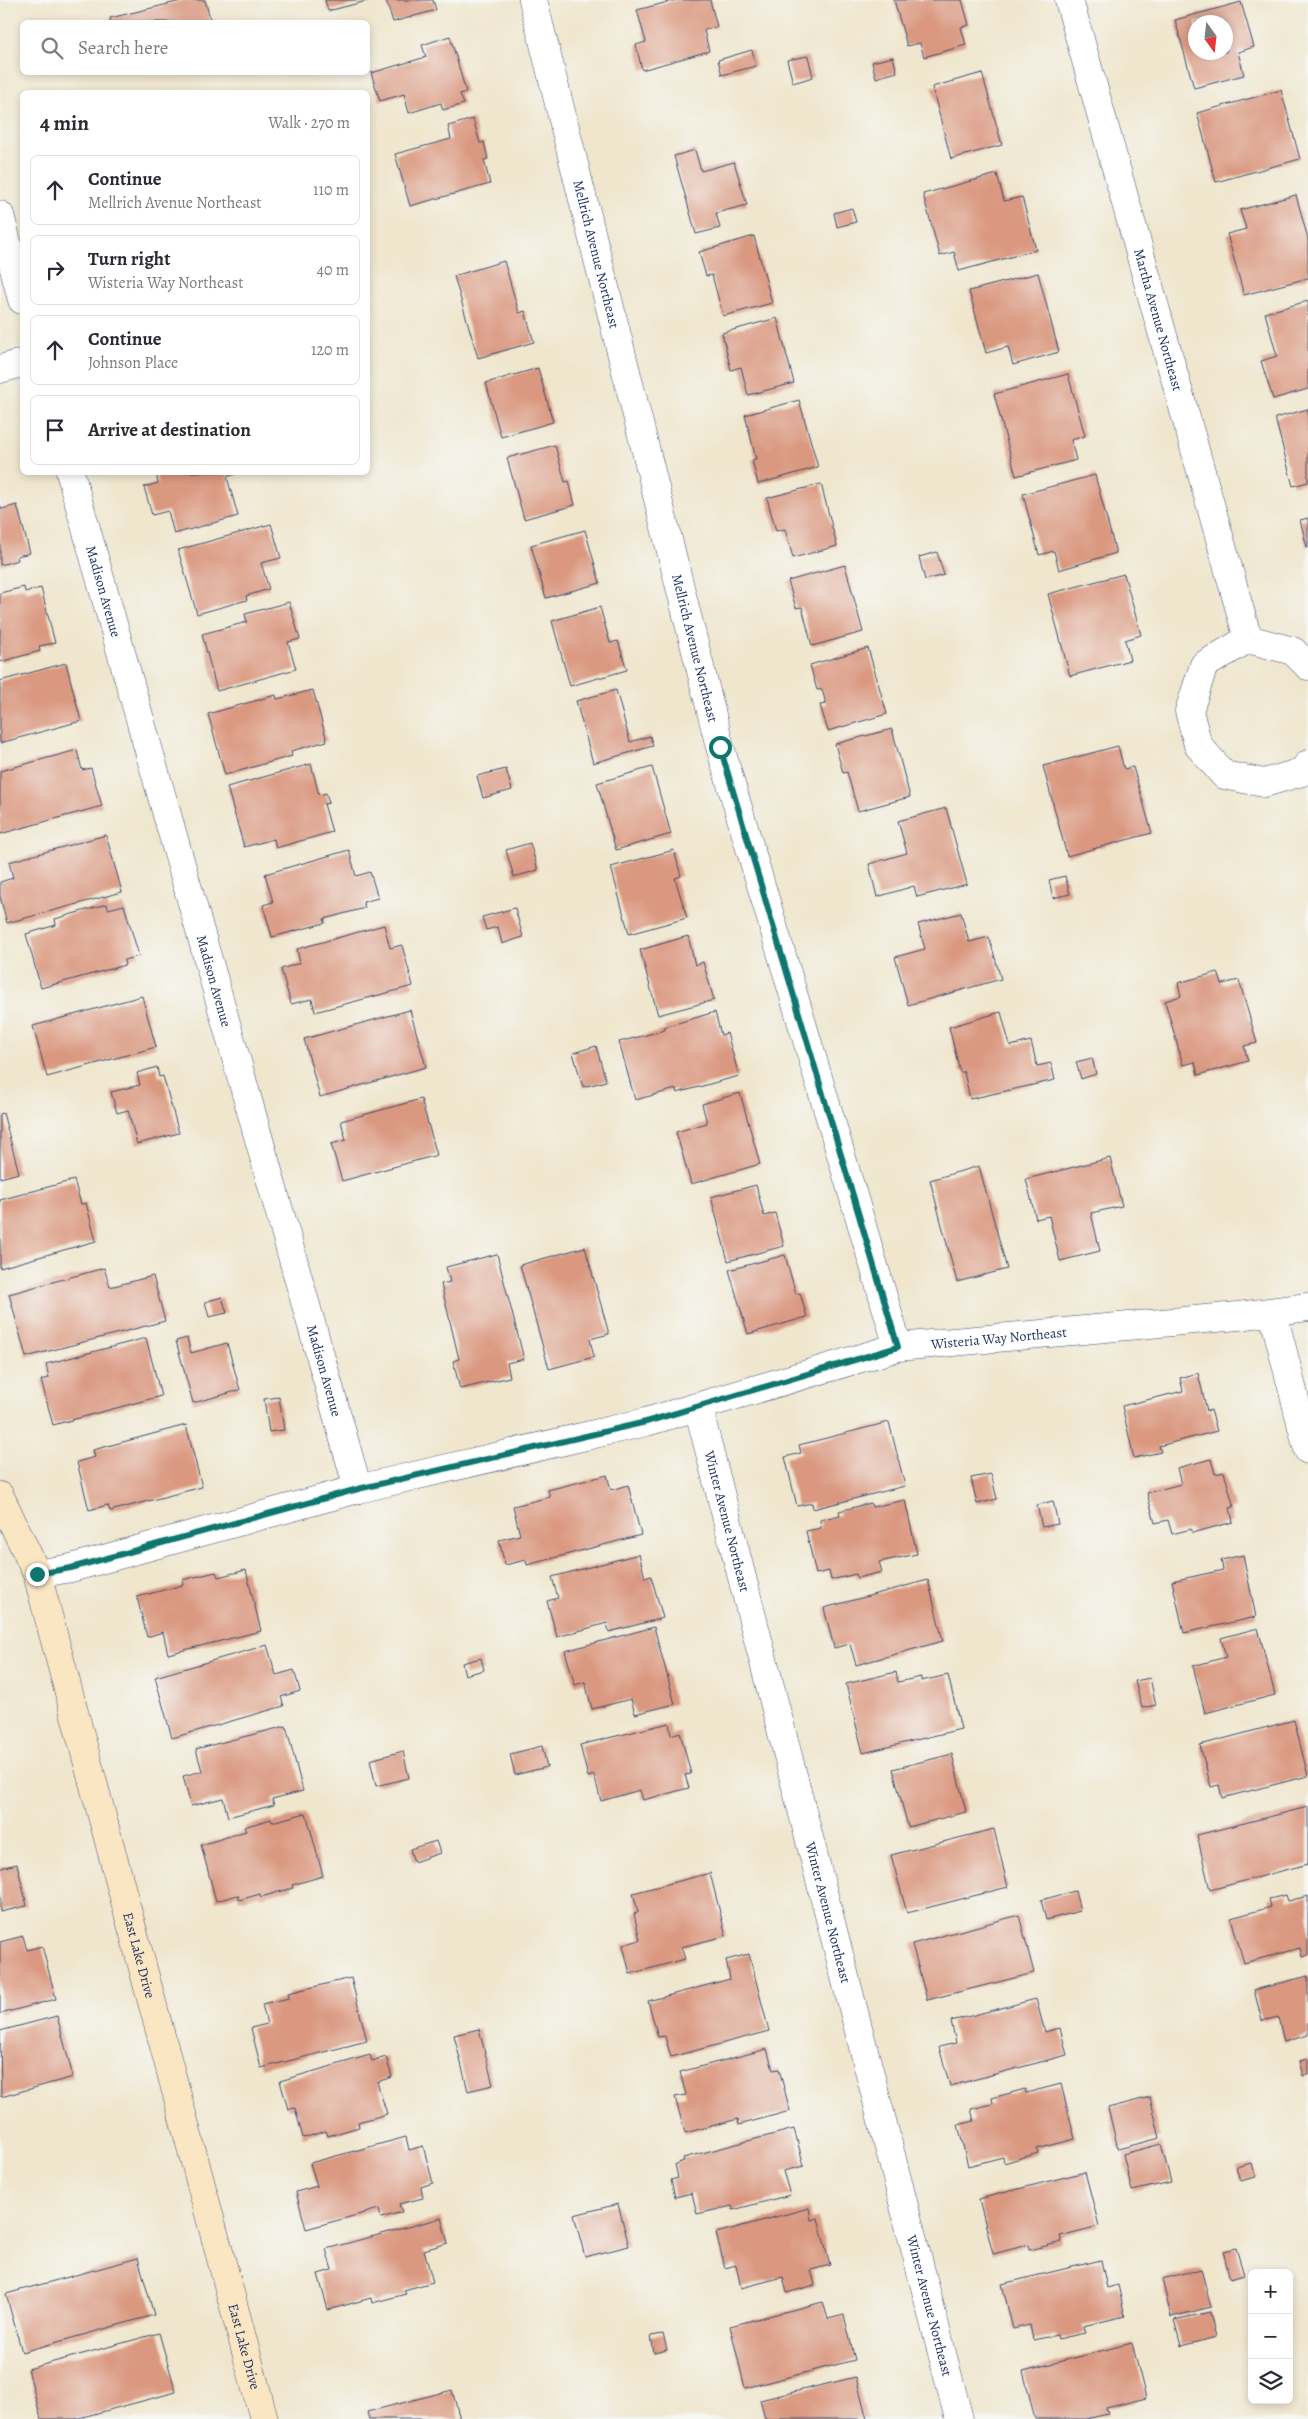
<!DOCTYPE html>
<html lang="en">
<head>
<meta charset="utf-8">
<style>
  :root { --surface:#fff; --page:#f7f7f7; --text:#2b2b33; --muted:#7c7c81; --line:#e1e1e2 }
  body { margin:0; font-family:Alegreya,serif; background:var(--page); color:var(--text) }
  .controls { position:absolute; right:15px; bottom:15px; display:grid; overflow:hidden; border-radius:8px; box-shadow:0 2px 8px #0003 }
  .controls button { width:45px; height:45px; display:grid; place-items:center; padding:0; border:0; border-bottom:1px solid var(--line); background:var(--surface); color:var(--text); font:25px sans-serif }
  .compass { position:absolute; left:1188px; top:15px; width:45px; height:45px; border-radius:50%; background:var(--surface); box-shadow:0 2px 8px #0003; rotate:165deg }
  .stop { position:absolute; width:15px; height:15px; margin:-11px; border:4px solid #0f766e; border-radius:50%; background:#fff }
  .stop.end { background:#0f766e; border-color:#fff; box-shadow:0 1px 5px #0008 }
  .list { margin:0; padding:0; list-style:none }
  h2 { display:flex; justify-content:space-between; align-items:center; height:65px; margin:0; padding:0 20px; font-size:21px }
  h2 small { font-size:16px; font-weight:400; color:var(--muted) }
  .list li { display:grid; grid-template-columns:32px 1fr auto; gap:15px; align-items:center; box-sizing:border-box; height:70px; margin:0 10px 10px; padding:0 10px; border:1px solid var(--line); border-radius:8px }
  .list b { display:block; font-size:19px; white-space:nowrap }
  .list p { margin:0; font-size:16px; white-space:nowrap; color:var(--muted) }
  .list em { font-size:16px; font-style:normal; color:var(--muted) }
  .icon { flex:none; width:28px; height:28px; fill:none; stroke:currentColor; stroke-width:2; stroke-linecap:round; stroke-linejoin:round }
  .map { position:relative; flex:none; width:1308px; height:2419px; overflow:hidden }
  .search { position:absolute; background:var(--surface); box-shadow:0 2px 8px #0003; left:20px; top:20px; width:350px; height:55px; display:flex; align-items:center; gap:12px; box-sizing:border-box; padding:0 18px; border-radius:8px; color:var(--muted); font-size:19px }
  .panel { position:absolute; background:var(--surface); box-shadow:0 2px 8px #0003; left:20px; top:90px; width:350px; height:385px; border-radius:8px }
  .map>svg:first-child { display:block }
</style>
</head>
<body>
<div class="map">
<svg width="1308" height="2419" viewBox="0 0 1308 2419">
  <rect width="100%" height="100%" fill="#f6f6f2"/>
  <filter id="ink" filterUnits="userSpaceOnUse"><feTurbulence type="fractalNoise" baseFrequency=".02" numOctaves="2"/><feDisplacementMap in="SourceGraphic" scale="10" xChannelSelector="R" yChannelSelector="G"/><feConvolveMatrix kernelMatrix="1 2 1 2 8 2 1 2 1" color-interpolation-filters="sRGB"/></filter>
  <filter id="wash" filterUnits="userSpaceOnUse"><feTurbulence type="fractalNoise" baseFrequency=".0096" numOctaves="4" result="noise"/><feDisplacementMap in="SourceGraphic" scale="20" xChannelSelector="R" yChannelSelector="G"/><feGaussianBlur stdDeviation="1.12" result="paint"/><feColorMatrix in="noise" values="0 0 0 0 0 0 0 0 0 0 0 0 0 0 0 0 0 1.4 0 .05"/><feComposite in="paint" operator="in"/></filter>
  <g filter="url(#wash)">
    <rect width="100%" height="100%" fill="#efe6cd"/>
    <g id="blocks">
      <g fill="#da9880" fill-rule="evenodd">
        <path d="M185 0H205L211 22H111L110 18Z"/>
        <path d="M325 0H367V1L328 11Z"/>
        <path d="M386 0H433L436 10 393 22Z"/>
        <path d="M676 0H710L717 27 704 30 709 51 642 70 636 45 646 42 637 10Z"/>
        <path d="M894 0H962L969 25 961 27 966 45 924 57 920 43 907 46Z"/>
        <path d="M1241 2 1254 47 1238 52 1244 75 1194 88 1175 20ZM1196 22H1226V52H1196Z"/>
        <path d="M450 36 466 92 460 94 464 104 443 110 441 103 409 113 404 94 380 101 371 73 426 57 422 45Z"/>
        <path d="M752 50 756 66 722 75 718 60Z"/>
        <path d="M808 56 813 77 793 83 787 60Z"/>
        <path d="M893 57 897 72 876 78 872 62Z"/>
        <path d="M982 73 1002 145 951 159 932 87Z"/>
        <path d="M1281 90 1300 159 1216 182 1197 113Z"/>
        <path d="M473 119 480 143 484 142 488 159 484 160 490 184 410 206 395 154 451 139 448 126Z"/>
        <path d="M695 150 701 171 734 162 747 205 716 213 720 228 696 234 674 156Z"/>
        <path d="M997 174 1004 201 1022 197 1036 250 959 271 954 252 940 256 923 194Z"/>
        <path d="M1296 195 1308 239V278L1244 295 1227 234 1246 229 1240 210Z"/>
        <path d="M852 208 856 222 837 227 834 213Z"/>
        <path d="M754 236 772 303 723 316 712 275 706 276 699 252Z"/>
        <path d="M504 261 519 313 525 311 534 342 478 358 454 276Z"/>
        <path d="M1038 273 1059 352 1013 365 1008 347 986 353 969 291Z"/>
        <path d="M1308 301V389L1273 399 1261 361 1277 356 1265 313Z"/>
        <path d="M777 318 794 383 748 395 741 367 731 370 722 333Z"/>
        <path d="M538 368 553 422 501 437 486 383Z"/>
        <path d="M1068 374 1085 436 1071 440 1076 460 1016 476 994 394Z"/>
        <path d="M799 400 818 467 758 484 752 460 756 459 745 415Z"/>
        <path d="M1308 409V482L1293 486 1275 418Z"/>
        <path d="M555 445 565 482 569 481 575 505 524 519 507 458Z"/>
        <path d="M156 472H240L227 477 238 516 174 534 168 511 152 515 144 487 158 483Z"/>
        <path d="M1095 475 1116 553 1059 570 1054 551 1039 555 1023 494Z"/>
        <path d="M821 484 837 546 793 558 785 529 776 531 767 498Z"/>
        <path d="M0 505 2 509 17 505 30 553 17 556 18 560 0 565Z"/>
        <path d="M1308 518V547H1307L1300 520Z"/>
        <path d="M271 524 281 558 261 563 269 589 246 596 247 600 197 614 178 550Z"/>
        <path d="M585 530 600 583 546 598 531 545Z"/>
        <path d="M937 552 944 575 925 580 919 557Z"/>
        <path d="M845 565 863 632 812 646 802 607 796 608 788 581Z"/>
        <path d="M1124 574 1141 635 1125 640 1130 660 1070 676 1048 594Z"/>
        <path d="M24 587 25 592 41 588 55 643 39 646 40 651 0 662V593Z"/>
        <path d="M289 602 300 639 288 642 296 669 217 691 202 634 247 622 245 614Z"/>
        <path d="M600 607 610 643 618 641 627 670 570 686 552 621Z"/>
        <path d="M868 648 887 714 828 731 820 705 826 704 822 689 817 690 810 665Z"/>
        <path d="M66 663 81 721 0 743V681Z"/>
        <path d="M313 690 327 741 291 751 292 756 225 775 208 714 276 695 277 699Z"/>
        <path d="M616 690 630 742 650 736 653 746 593 763 576 701Z"/>
        <path d="M892 729 910 797 858 811 847 772 843 773 835 744Z"/>
        <path d="M1118 746 1124 769 1133 767 1152 833 1067 856 1043 766Z"/>
        <path d="M77 750 82 770 91 768 102 806 0 834V771Z"/>
        <path d="M311 764 319 795 326 793 329 803 324 804 332 832 276 848 274 839 244 847 227 787Z"/>
        <path d="M652 767 671 834 616 850 597 783Z"/>
        <path d="M506 769 512 790 483 798 477 776Z"/>
        <path d="M946 808 967 884 917 897 914 886 877 897 869 864 907 853 898 821Z"/>
        <path d="M106 835 122 892 7 923 0 897V882L13 878 9 862Z"/>
        <path d="M530 843 538 870 514 877 506 850Z"/>
        <path d="M349 850 356 876 370 872 378 898 363 902 365 908 324 919 325 923 272 937 263 905 273 902 265 874Z"/>
        <path d="M674 850 681 876 675 878 687 918 629 934 611 867Z"/>
        <path d="M1065 876 1070 894 1053 898 1049 880Z"/>
        <path d="M107 904 108 909 124 905 139 956 124 960 125 965 41 988 26 934 56 925 55 919Z"/>
        <path d="M515 908 523 937 502 944 498 927 486 930 482 917Z"/>
        <path d="M961 913 969 942 989 937 1001 979 908 1005 895 957 925 949 918 924Z"/>
        <path d="M384 925 390 948 402 945 413 986 315 1012 312 999 291 1004 281 969 300 963 297 949Z"/>
        <path d="M688 936 695 965 703 962 714 1000 658 1015 640 950Z"/>
        <path d="M1218 972 1222 984 1239 980 1257 1043 1244 1046 1248 1061 1198 1075 1195 1062 1183 1065 1165 1001 1181 996 1178 983Z"/>
        <path d="M142 996 156 1047 47 1077 33 1026Z"/>
        <path d="M410 1010 426 1067 320 1097 304 1039Z"/>
        <path d="M715 1012 721 1035 727 1033 739 1076 677 1093 676 1089 635 1100 619 1042 665 1030 664 1027Z"/>
        <path d="M1001 1012 1010 1046 1031 1041 1037 1066 1051 1063 1055 1080 970 1099 964 1072H960L949 1027Z"/>
        <path d="M596 1046 606 1081 583 1087 573 1053Z"/>
        <path d="M1092 1058 1096 1074 1081 1079 1076 1062Z"/>
        <path d="M157 1067 159 1077 163 1076 179 1133 137 1144 128 1110 117 1113 111 1092 140 1085 137 1073Z"/>
        <path d="M740 1093 760 1164 691 1184 676 1132 707 1123 702 1104Z"/>
        <path d="M421 1099 437 1155 342 1181 331 1144 346 1140 341 1121Z"/>
        <path d="M3 1113 19 1173 0 1178V1114Z"/>
        <path d="M1110 1158 1122 1206 1091 1213 1100 1251 1060 1261 1049 1216 1036 1219 1026 1179Z"/>
        <path d="M979 1166 1007 1269 957 1282 930 1180Z"/>
        <path d="M74 1180 81 1204 86 1203 96 1241 0 1268V1200Z"/>
        <path d="M756 1185 764 1216 775 1213 784 1246 728 1261 711 1197Z"/>
        <path d="M585 1247 609 1334 590 1339 594 1357 549 1369 520 1265Z"/>
        <path d="M497 1254 524 1359 507 1363 510 1377 460 1389 453 1361 459 1359 441 1284 450 1282 446 1267Z"/>
        <path d="M785 1255 796 1294 800 1293 807 1317 748 1334 729 1270Z"/>
        <path d="M104 1268 110 1287 153 1276 165 1321 26 1357 9 1294Z"/>
        <path d="M222 1297 227 1313 209 1317 205 1302Z"/>
        <path d="M146 1338 161 1396 53 1425 41 1380 49 1378 46 1364Z"/>
        <path d="M187 1338 191 1353 227 1343 240 1390 193 1403 176 1341Z"/>
        <path d="M1198 1373 1207 1411 1211 1410 1217 1431 1159 1446 1161 1452 1134 1458 1122 1406 1183 1391 1180 1378Z"/>
        <path d="M279 1397 284 1430 269 1432 264 1399Z"/>
        <path d="M889 1422 905 1486 813 1509 812 1503 797 1506 785 1457 801 1453 799 1445Z"/>
        <path d="M186 1425 202 1487 110 1511 108 1505 89 1510 77 1462 95 1457 93 1450Z"/>
        <path d="M1211 1459 1215 1474 1224 1472 1234 1507 1230 1508 1233 1522 1192 1533 1191 1529 1172 1534 1168 1520 1155 1523 1147 1493 1181 1484 1177 1468Z"/>
        <path d="M991 1474 997 1499 977 1504 971 1478Z"/>
        <path d="M607 1475 611 1490 628 1485 641 1535 527 1565 526 1560 505 1565 499 1540 520 1535 513 1506 550 1497 548 1490Z"/>
        <path d="M905 1500 917 1554 879 1562 882 1572 857 1578 856 1574 831 1580 829 1571 816 1574 806 1531 821 1528 820 1520 840 1515 839 1511 871 1503 872 1507Z"/>
        <path d="M1053 1501 1058 1524 1042 1527 1037 1505Z"/>
        <path d="M639 1554 645 1578 651 1576 663 1618 609 1632 607 1623 557 1637 547 1601 558 1598 552 1577Z"/>
        <path d="M1243 1555 1256 1617 1184 1633 1172 1581 1223 1570 1221 1560Z"/>
        <path d="M246 1570 261 1631 168 1654 163 1632 147 1637 137 1597 183 1585 182 1580 216 1572 218 1577Z"/>
        <path d="M928 1580 943 1641 856 1665 850 1644 834 1648 824 1608Z"/>
        <path d="M654 1627 675 1704 635 1714 631 1699 592 1709 585 1682 575 1685 565 1651Z"/>
        <path d="M1258 1628 1275 1695 1205 1713 1193 1666 1226 1657 1221 1638Z"/>
        <path d="M267 1645 276 1675 294 1670 300 1691 281 1697 284 1706 172 1738 155 1677Z"/>
        <path d="M481 1658 484 1670 465 1675 462 1663Z"/>
        <path d="M896 1672 898 1682 921 1677V1681L948 1675 961 1729 863 1753 846 1684Z"/>
        <path d="M1150 1678 1156 1705 1142 1708 1135 1681Z"/>
        <path d="M1294 1720 1308 1776 1222 1798 1219 1785 1211 1787 1200 1745Z"/>
        <path d="M669 1723 671 1735 680 1732 691 1774 685 1775 689 1788 643 1800 640 1790 601 1801 594 1775 588 1777 580 1745Z"/>
        <path d="M286 1726 303 1791 272 1799 274 1805 228 1817 223 1798 191 1806 183 1776 202 1771 196 1749Z"/>
        <path d="M542 1746 547 1767 515 1775 510 1754Z"/>
        <path d="M403 1751 409 1778 376 1786 370 1760Z"/>
        <path d="M952 1754 966 1812 908 1827 893 1769Z"/>
        <path d="M1308 1807V1864L1210 1890 1197 1835Z"/>
        <path d="M306 1813 323 1876 292 1885 293 1888 261 1897 260 1894 239 1900 238 1895 216 1901 201 1845 246 1831 244 1827 271 1819 272 1822Z"/>
        <path d="M994 1829 1008 1887 907 1913 891 1855Z"/>
        <path d="M436 1841 440 1853 414 1862 410 1849Z"/>
        <path d="M17 1864 27 1906 0 1912V1868Z"/>
        <path d="M710 1873 726 1936 681 1947 685 1959 630 1974 623 1945 640 1940 634 1914 638 1912 633 1893Z"/>
        <path d="M1075 1891 1080 1911 1046 1920 1041 1900Z"/>
        <path d="M1286 1895 1288 1901 1308 1896V1955L1302 1957 1300 1948 1244 1963 1231 1918 1271 1907 1269 1899Z"/>
        <path d="M1019 1915 1034 1973 927 2000 912 1944Z"/>
        <path d="M23 1936 27 1950 42 1946 56 1999 0 2014V1942Z"/>
        <path d="M749 1954 769 2031 671 2057 665 2036 658 2037 648 2001 730 1979 726 1960Z"/>
        <path d="M1308 1976V2035L1284 2042 1278 2017 1262 2021 1254 1990Z"/>
        <path d="M351 1978 367 2041 261 2068 251 2028 267 2024 262 2004 289 1998 288 1993Z"/>
        <path d="M1036 1999 1045 2032 1060 2028 1067 2055 950 2086 939 2047 956 2043 951 2021Z"/>
        <path d="M57 2016 73 2077 1 2097 0 2031Z"/>
        <path d="M479 2029 493 2085 468 2091 454 2035Z"/>
        <path d="M767 2049 773 2070 779 2069 790 2111 739 2125 738 2119 685 2133 675 2097 686 2095 680 2072Z"/>
        <path d="M370 2055 372 2061 386 2057 392 2077 377 2082 387 2114 358 2122 359 2127 328 2136 326 2131 303 2138 295 2108 288 2109 280 2081Z"/>
        <path d="M1308 2059V2075L1303 2076 1299 2061Z"/>
        <path d="M1061 2084 1075 2139 1037 2149 1038 2153 1004 2163 1003 2157 968 2166 958 2125 974 2121 971 2109 993 2104 992 2098 1025 2089 1026 2093Z"/>
        <path d="M1150 2097 1160 2138 1118 2149 1108 2108Z"/>
        <path d="M794 2129 804 2166 783 2171 790 2195 733 2210 732 2206 697 2214 692 2193 675 2197 671 2180 678 2178 675 2164 684 2161 683 2158Z"/>
        <path d="M406 2137 409 2150 423 2146 433 2183 421 2187 423 2198 399 2204 402 2212 381 2218 379 2209 306 2229 296 2192 317 2186 310 2163Z"/>
        <path d="M1161 2144 1171 2182 1132 2191 1123 2154Z"/>
        <path d="M1252 2163 1256 2177 1240 2181 1236 2167Z"/>
        <path d="M1085 2172 1099 2226 1060 2236 1062 2242 1029 2250 1028 2245 993 2254 979 2199Z"/>
        <path d="M618 2204 629 2246 585 2257 574 2215Z"/>
        <path d="M809 2208 811 2220 818 2218 830 2265 811 2270 815 2285 787 2293 783 2277 741 2288 736 2265 725 2268 716 2233Z"/>
        <path d="M441 2218 448 2243 424 2250 433 2282 404 2290 406 2294 372 2303 371 2298 328 2310 318 2274 332 2270 326 2249Z"/>
        <path d="M1236 2248 1244 2275 1230 2279 1223 2251Z"/>
        <path d="M138 2258 154 2315 22 2352 6 2294Z"/>
        <path d="M1101 2260 1107 2288 1118 2285 1125 2316 1083 2326 1085 2333 1058 2339 1057 2335 1033 2340 1030 2325 1013 2329 1002 2284Z"/>
        <path d="M1201 2269 1211 2307 1171 2317 1162 2279Z"/>
        <path d="M823 2302 828 2319 844 2315 855 2360 745 2388 730 2326Z"/>
        <path d="M1210 2312 1216 2337 1181 2346 1174 2320Z"/>
        <path d="M159 2333 176 2392 75 2419H41L28 2369Z"/>
        <path d="M663 2334 667 2350 654 2353 651 2336Z"/>
        <path d="M1132 2343 1146 2398 1106 2408 1108 2414 1086 2419H1035L1023 2371Z"/>
        <path d="M856 2377 867 2419H765L760 2400Z"/>
        <path d="M452 2390 460 2419H369L367 2412Z"/>
      </g>
    </g>
  </g>
  <g filter="url(#ink)">
    <use href="#blocks" fill-opacity="0" stroke="#3b4a6f" stroke-width="1"/>
    <g fill="none" stroke-linecap="round" stroke-linejoin="round">
      <defs>
        <g id="street">
          <path id="s1" d="M533 0 720 747 898 1347"/>
          <path id="s2" d="M1069 0 1248 639"/>
          <path d="M0 215 22 300"/>
          <path d="M0 369 22 363"/>
          <path id="s3" d="M70 472 358 1489"/>
          <path d="M1308 666 1293 651 1248 639 1204 665 1189 711 1198 745 1224 775 1264 783 1302 772 1308 764"/>
          <path d="M1273 1313 1308 1450"/>
          <path id="s4" d="M698 1407 959 2419"/>
          <path id="s5" d="M37 1574 71 1568 358 1489 646 1422 898 1347 1238 1316 1308 1307"/>
        </g>
        <g id="secondary">
          <path id="s6" d="M0 1496 37 1574 264 2419"/>
        </g>
      </defs>
      <use href="#street" stroke="#3b4a6f" stroke-width="29"/>
      <use href="#secondary" stroke="#3b4a6f" stroke-width="29"/>
      <use href="#street" stroke="#fff" stroke-width="28"/>
      <use href="#secondary" stroke="#fbe6c4" stroke-width="28"/>
    </g>
  </g>
  <g fill="none" stroke-linecap="round" stroke-linejoin="round" filter="url(#ink)">
    <path stroke="#0f766e" stroke-width="6" d="M37 1574 71 1568 358 1489 646 1422 898 1347 720 747"/>
  </g>
  <g text-anchor="middle" stroke-width="4" stroke-linejoin="round" paint-order="stroke">
    <g font-size="14" fill="#1b2f5e" stroke="#f6f6f2">
      <text dy="5" stroke="none"><textPath href="#s1" startOffset="262">Mellrich Avenue Northeast</textPath></text>
      <text dy="5" stroke="none"><textPath href="#s2" startOffset="332">Martha Avenue Northeast</textPath></text>
      <text dy="5" stroke="none"><textPath href="#s3" startOffset="124">Madison Avenue</textPath></text>
      <text dy="5" stroke="none"><textPath href="#s1" startOffset="668">Mellrich Avenue Northeast</textPath></text>
      <text dy="5" stroke="none"><textPath href="#s3" startOffset="529">Madison Avenue</textPath></text>
      <text dy="5" stroke="none"><textPath href="#s5" startOffset="992">Wisteria Way Northeast</textPath></text>
      <text dy="5" stroke="none"><textPath href="#s3" startOffset="934">Madison Avenue</textPath></text>
      <text dy="5" stroke="none"><textPath href="#s4" startOffset="118">Winter Avenue Northeast</textPath></text>
      <text dy="5" stroke="none"><textPath href="#s4" startOffset="522">Winter Avenue Northeast</textPath></text>
      <text dy="5" stroke="none"><textPath href="#s6" startOffset="481">East Lake Drive</textPath></text>
      <text dy="5" stroke="none"><textPath href="#s4" startOffset="928">Winter Avenue Northeast</textPath></text>
      <text dy="5" stroke="none"><textPath href="#s6" startOffset="886">East Lake Drive</textPath></text>
    </g>
  </g>
</svg>
<div class="controls">
<button>+</button>
<button>−</button>
<button><svg class="icon" aria-label="layers" viewBox="0 0 24 24"><path d="M12 4l9 5-9 5-9-5zM3 14l9 5 9-5"/></svg></button>
</div>
<svg class="compass" viewBox="-18 -18 36 36"><path d="M0-13l5 13h-10z" fill="#e53935"/><path d="M0 13l5-13h-10z" fill="#7c7c81"/></svg>
<div class="stop" style="left:720px;top:747px"></div>
<div class="stop end" style="left:37px;top:1574px"></div>
<div class="search"><svg class="icon" aria-label="search" viewBox="0 0 24 24"><circle cx="10" cy="10" r="6"/><path d="M15 15l6 6"/></svg>Search here</div>
<section class="panel">
<h2>4 min<small>Walk · 270 m</small></h2>
<ul class="list">
<li><svg class="icon" aria-label="ahead" viewBox="0 0 24 24"><path d="M12 20V5M6 11l6-6 6 6"/></svg><div><b>Continue</b><p>Mellrich Avenue Northeast</p></div><em>110 m</em></li>
<li><svg class="icon" aria-label="right" viewBox="0 0 24 24"><path d="M7 20v-9h11M14 6l5 5-5 5"/></svg><div><b>Turn right</b><p>Wisteria Way Northeast</p></div><em>40 m</em></li>
<li><svg class="icon" aria-label="ahead" viewBox="0 0 24 24"><path d="M12 20V5M6 11l6-6 6 6"/></svg><div><b>Continue</b><p>Johnson Place</p></div><em>120 m</em></li>
<li><svg class="icon" aria-label="arrive" viewBox="0 0 24 24"><path d="M6 21V4h12l-3 4 3 4H6"/></svg><div><b>Arrive at destination</b></div></li>
</ul>
</section>
</div>
</body>
</html>
